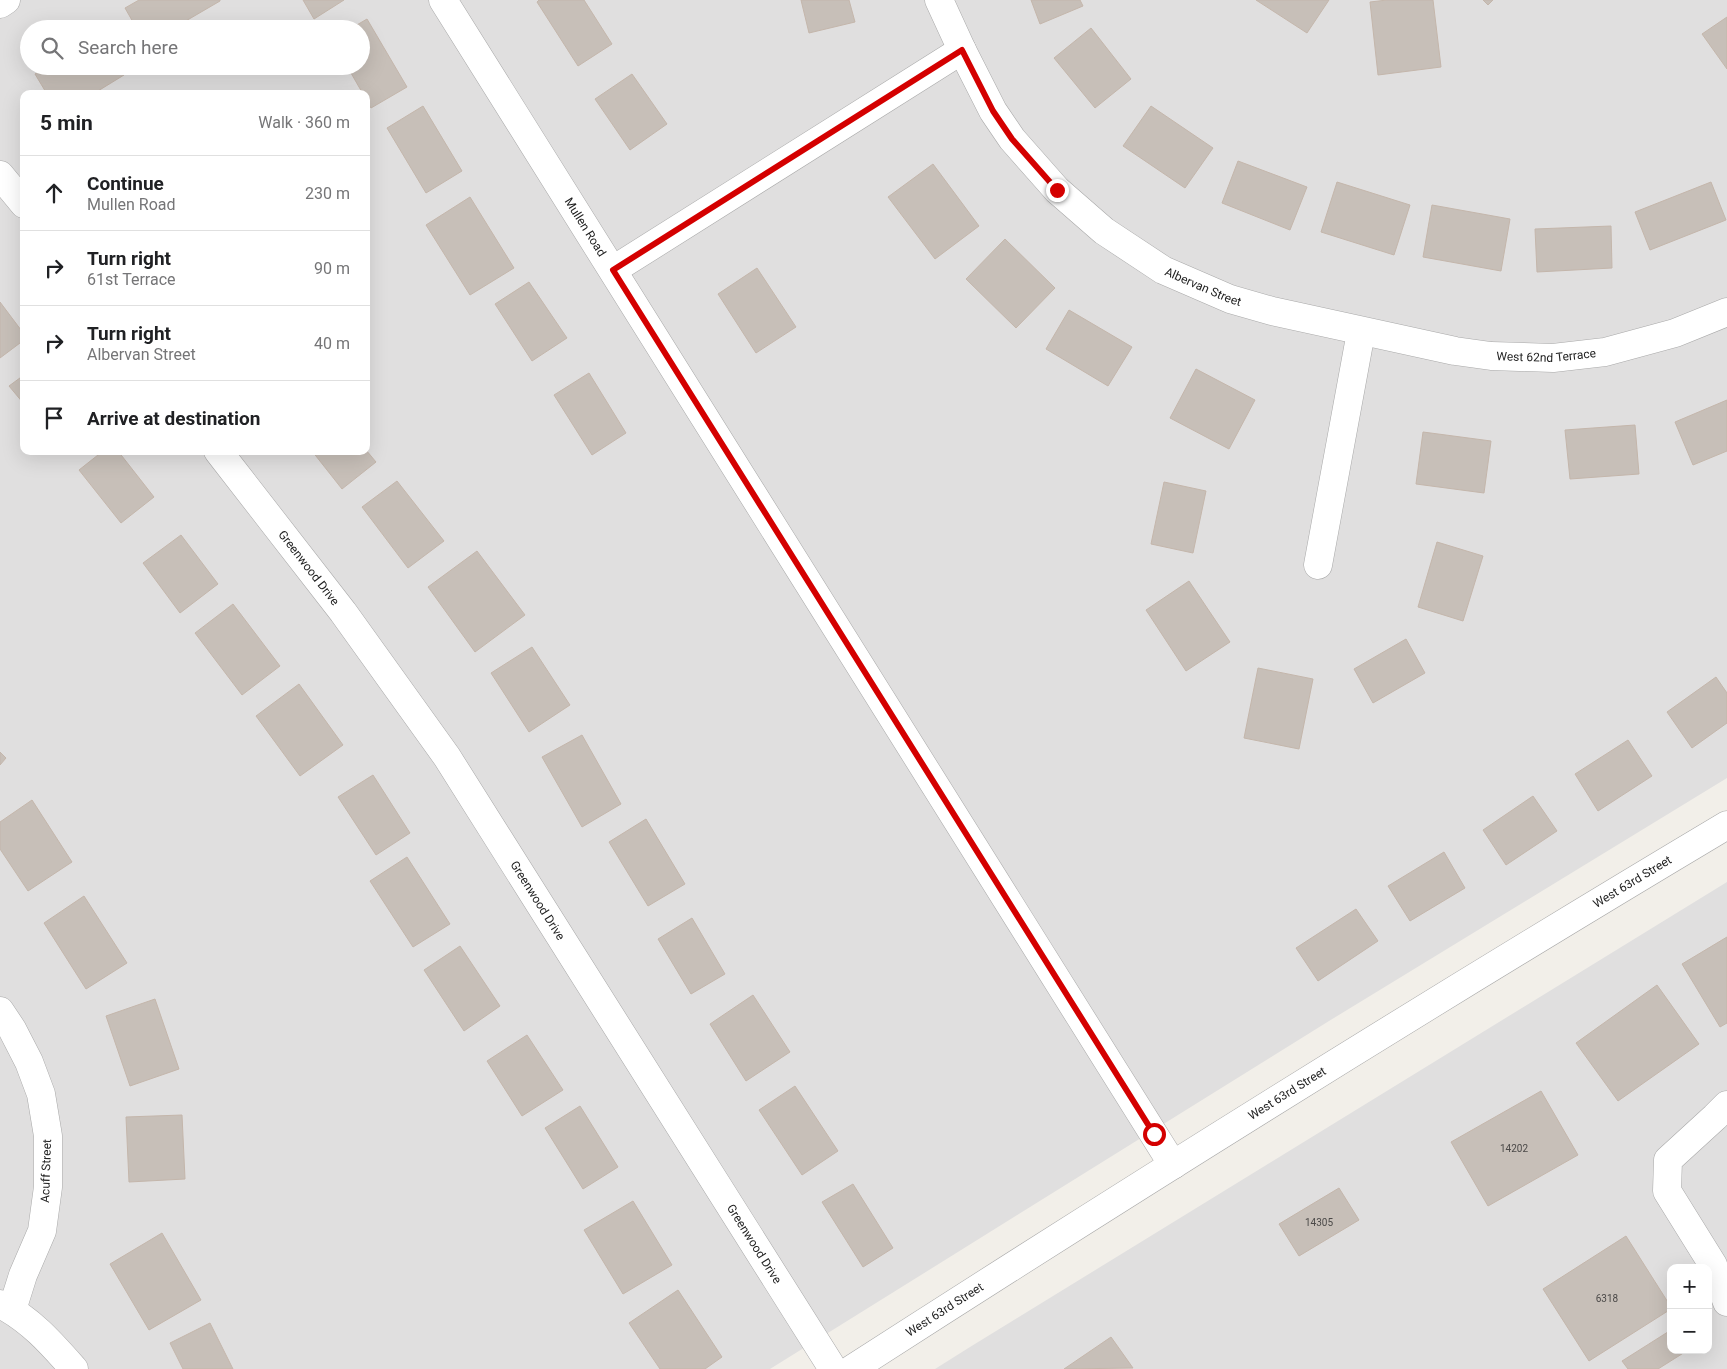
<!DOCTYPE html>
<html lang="en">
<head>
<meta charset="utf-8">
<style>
  :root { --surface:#fff; --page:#f2f2f2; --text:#202124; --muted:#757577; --line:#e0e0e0 }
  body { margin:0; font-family:Roboto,sans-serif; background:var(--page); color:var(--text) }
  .controls { position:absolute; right:15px; bottom:15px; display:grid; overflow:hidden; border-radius:10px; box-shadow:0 5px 20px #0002 }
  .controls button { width:45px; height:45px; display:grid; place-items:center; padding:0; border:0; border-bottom:1px solid var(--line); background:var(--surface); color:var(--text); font:25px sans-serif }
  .stop { position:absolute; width:15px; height:15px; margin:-11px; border:4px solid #d40000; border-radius:50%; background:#fff }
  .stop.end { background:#d40000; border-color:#fff; box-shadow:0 1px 5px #0008 }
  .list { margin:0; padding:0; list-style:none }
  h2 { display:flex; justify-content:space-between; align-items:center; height:65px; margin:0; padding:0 20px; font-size:21px }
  h2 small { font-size:16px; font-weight:400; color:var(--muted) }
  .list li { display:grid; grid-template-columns:32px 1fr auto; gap:15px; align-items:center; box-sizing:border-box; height:75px; padding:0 20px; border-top:1px solid var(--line) }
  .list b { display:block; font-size:19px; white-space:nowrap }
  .list p { margin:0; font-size:16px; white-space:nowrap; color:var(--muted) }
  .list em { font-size:16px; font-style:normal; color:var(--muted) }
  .icon { flex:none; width:28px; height:28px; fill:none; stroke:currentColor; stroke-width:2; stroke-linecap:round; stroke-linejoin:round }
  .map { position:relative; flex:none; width:1727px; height:1369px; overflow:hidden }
  .search { position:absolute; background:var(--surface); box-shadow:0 5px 20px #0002; left:20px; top:20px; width:350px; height:55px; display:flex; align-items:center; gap:12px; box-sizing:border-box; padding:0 18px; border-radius:28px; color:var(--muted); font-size:19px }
  .panel { position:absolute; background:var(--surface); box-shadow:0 5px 20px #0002; left:20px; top:90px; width:350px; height:365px; border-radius:10px }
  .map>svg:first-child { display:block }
</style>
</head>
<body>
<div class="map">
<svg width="1727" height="1369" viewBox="0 0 1727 1369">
  <rect width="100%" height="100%" fill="#f2efe9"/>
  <g fill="#e0dfdf" fill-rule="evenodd">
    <path d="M0 0H1727V778L1329 1021 770 1369H0ZM29 29H361V66H29ZM24 94H366V451H24Z"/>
    <path d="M1727 882V1369H935L970 1347ZM1671 1268H1708V1350H1671Z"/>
  </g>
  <g fill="#c7bfb8" stroke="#c4b6ab">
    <path d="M139 0H220V1L172 29H137L125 8Z"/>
    <path d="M303 0H344L314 19Z"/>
    <path d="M539 0H584L612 44 578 66 537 2Z"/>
    <path d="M801 0H849L855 22 809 33Z"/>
    <path d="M1031 0H1080L1083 6 1040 24Z"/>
    <path d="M1256 0H1329L1307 33Z"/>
    <path d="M1387 0H1433L1441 67 1378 75 1370 2Z"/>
    <path d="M1483 0H1493L1488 5Z"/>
    <path d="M1727 17V69L1702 34Z"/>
    <path d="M367 19 407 87 371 108 366 100V94H363L347 66H361V29H350Z"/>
    <path d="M1091 28 1131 79 1095 108 1054 58Z"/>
    <path d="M47 66H119L124 75 93 94H47L35 74Z"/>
    <path d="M632 74 667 124 630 150 595 99Z"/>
    <path d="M423 106 462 171 426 193 387 128Z"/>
    <path d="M1151 106 1213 148 1185 188 1123 146Z"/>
    <path d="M1238 161 1307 187 1290 230 1222 203Z"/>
    <path d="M933 164 979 226 935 259 888 197Z"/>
    <path d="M1337 182 1410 205 1394 255 1321 232Z"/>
    <path d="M1711 182 1726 220 1650 250 1635 212Z"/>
    <path d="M470 197 514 268 470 295 426 225Z"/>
    <path d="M1432 205 1510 219 1501 271 1423 257Z"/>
    <path d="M1611 226 1612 268 1537 272 1535 229Z"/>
    <path d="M1005 239 1055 288 1016 328 966 279Z"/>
    <path d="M757 268 796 327 756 353 718 294Z"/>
    <path d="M529 282 567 338 532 361 495 304Z"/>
    <path d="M0 302 24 334V340L0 358Z"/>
    <path d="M1069 310 1132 347 1108 386 1046 349Z"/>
    <path d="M1196 369 1255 400 1229 449 1170 418Z"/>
    <path d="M589 373 626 433 592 455 554 395Z"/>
    <path d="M24 375V404L9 386Z"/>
    <path d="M1727 400V451L1693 465 1675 422Z"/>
    <path d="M1635 425 1639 474 1570 479 1565 430Z"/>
    <path d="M1423 432 1491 441 1484 493 1416 484Z"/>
    <path d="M366 450 376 462 342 489 312 451Z"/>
    <path d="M103 451H118L154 497 121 523 79 470Z"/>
    <path d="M397 481 444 541 408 568 362 507Z"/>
    <path d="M1164 482 1206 491 1193 553 1151 544Z"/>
    <path d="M181 535 218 584 180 613 143 563Z"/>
    <path d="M1437 542 1483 556 1463 621 1418 607Z"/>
    <path d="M477 551 525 615 475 652 428 587Z"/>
    <path d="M1189 581 1230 642 1186 671 1146 610Z"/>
    <path d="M233 604 280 666 242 695 195 633Z"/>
    <path d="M1406 639 1425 673 1373 703 1354 669Z"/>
    <path d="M532 647 570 705 529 732 491 673Z"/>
    <path d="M1258 668 1313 679 1299 749 1244 738Z"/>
    <path d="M1716 677 1727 693V723L1692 748 1667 712Z"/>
    <path d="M299 684 343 745 300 776 256 716Z"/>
    <path d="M582 735 621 804 582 827 542 757Z"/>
    <path d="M1628 740 1652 776 1598 811 1575 774Z"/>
    <path d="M0 752 6 758 0 765Z"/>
    <path d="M373 775 410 833 376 855 338 797Z"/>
    <path d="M1533 796 1557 831 1506 865 1483 830Z"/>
    <path d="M32 800 72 862 28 891 0 849V822Z"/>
    <path d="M646 819 685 884 648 906 609 842Z"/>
    <path d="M1444 852 1465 888 1410 921 1388 886Z"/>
    <path d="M407 857 450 924 413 947 370 881Z"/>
    <path d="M84 896 127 963 86 989 44 923Z"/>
    <path d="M1356 909 1378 941 1318 981 1296 948Z"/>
    <path d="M692 918 725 974 691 994 658 939Z"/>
    <path d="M1727 937V1023L1720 1027 1682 964Z"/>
    <path d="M460 946 500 1006 464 1031 424 970Z"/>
    <path d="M1657 985 1699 1044 1618 1101 1576 1043Z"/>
    <path d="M753 995 790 1052 746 1081 710 1024Z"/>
    <path d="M155 999 179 1069 130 1086 106 1016Z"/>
    <path d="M527 1035 563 1090 522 1116 487 1061Z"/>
    <path d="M795 1086 838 1151 802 1175 759 1110Z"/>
    <path d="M1541 1091 1578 1155 1488 1206 1451 1142Z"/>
    <path d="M580 1106 618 1167 583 1189 545 1128Z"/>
    <path d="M182 1115 185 1179 129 1182 126 1117Z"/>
    <path d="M853 1184 893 1248 863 1267 822 1202Z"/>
    <path d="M1339 1188 1359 1220 1299 1256 1279 1224Z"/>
    <path d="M633 1201 672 1265 623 1294 584 1230Z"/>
    <path d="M162 1233 201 1300 149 1330 110 1264Z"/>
    <path d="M1626 1236 1671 1307V1309L1589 1361 1543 1289Z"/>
    <path d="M678 1290 722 1357 705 1369H660L629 1323Z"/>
    <path d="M210 1323 233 1369H183L170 1343Z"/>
    <path d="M1671 1330V1350H1684L1685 1352 1658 1369H1628L1622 1361Z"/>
    <path d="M1111 1337 1133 1368 1064 1369Z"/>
  </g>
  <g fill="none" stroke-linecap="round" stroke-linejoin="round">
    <defs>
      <g id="minor">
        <path id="s1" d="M443 0 1173 1165"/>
        <path id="s2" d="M939 0 962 50 993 111 1012 139 1057 190 1104 231 1163 270 1230 299 1272 311 1455 351 1491 356 1553 358 1605 352 1675 333 1727 312"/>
        <path d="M0 4 6 0"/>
        <path d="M0 175 24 204"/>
        <path d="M613 270 962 50"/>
        <path id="s3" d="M218 451 343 612 447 757 833 1369"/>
        <path d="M1318 565 1361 332"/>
        <path d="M0 1011 12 1029 29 1062 41 1094 48 1136V1187L42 1231 23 1275 12 1310"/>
        <path d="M1727 1105 1715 1117 1668 1160 1667 1191 1713 1265 1727 1302"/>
        <path d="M0 1304C31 1320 51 1343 74 1369"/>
        <path id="s4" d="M852 1369C1141 1183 1432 1001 1727 825"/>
      </g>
    </defs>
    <use href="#minor" stroke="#a9a9a9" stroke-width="29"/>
    <use href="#minor" stroke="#fff" stroke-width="28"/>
  </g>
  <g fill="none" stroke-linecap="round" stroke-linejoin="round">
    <path stroke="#d40000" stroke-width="6" d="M1057 190 1012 139 993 111 962 50 613 270 1154 1134"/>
  </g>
  <g text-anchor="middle" stroke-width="4.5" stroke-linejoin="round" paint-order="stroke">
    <g font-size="10" fill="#4b4948">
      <text x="1514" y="1152">14202</text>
      <text x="1319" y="1226">14305</text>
      <text x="1607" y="1302">6318</text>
    </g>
    <g font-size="12" fill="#222" stroke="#fff">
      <text dy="4" stroke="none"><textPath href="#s1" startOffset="268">Mullen Road</textPath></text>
      <text dy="4" stroke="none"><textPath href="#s2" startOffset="402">Albervan Street</textPath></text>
      <text dy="4" stroke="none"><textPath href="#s2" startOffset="754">West 62nd Terrace</textPath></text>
      <text dy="4" stroke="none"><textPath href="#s3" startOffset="148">Greenwood Drive</textPath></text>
      <text dy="4" stroke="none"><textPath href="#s4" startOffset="920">West 63rd Street</textPath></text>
      <text dy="4" stroke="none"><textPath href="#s3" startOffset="552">Greenwood Drive</textPath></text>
      <text dy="4" stroke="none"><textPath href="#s4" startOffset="515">West 63rd Street</textPath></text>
      <text transform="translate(46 1171) rotate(-88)" y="4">Acuff Street</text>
      <text dy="4" stroke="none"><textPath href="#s3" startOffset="958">Greenwood Drive</textPath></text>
      <text dy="4" stroke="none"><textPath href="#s4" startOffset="110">West 63rd Street</textPath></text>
    </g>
  </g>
</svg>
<div class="controls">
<button>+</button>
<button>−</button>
</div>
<div class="stop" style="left:1154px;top:1134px"></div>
<div class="stop end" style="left:1057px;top:190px"></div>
<div class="search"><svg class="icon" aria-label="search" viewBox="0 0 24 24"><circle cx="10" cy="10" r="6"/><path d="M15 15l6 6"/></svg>Search here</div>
<section class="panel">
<h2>5 min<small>Walk · 360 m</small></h2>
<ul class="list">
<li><svg class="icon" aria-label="ahead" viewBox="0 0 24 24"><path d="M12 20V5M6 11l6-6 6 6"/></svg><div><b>Continue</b><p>Mullen Road</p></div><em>230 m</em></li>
<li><svg class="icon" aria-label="right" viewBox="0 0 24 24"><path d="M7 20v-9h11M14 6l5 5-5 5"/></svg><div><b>Turn right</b><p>61st Terrace</p></div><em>90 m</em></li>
<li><svg class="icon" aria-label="right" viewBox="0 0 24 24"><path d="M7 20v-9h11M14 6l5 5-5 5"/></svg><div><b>Turn right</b><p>Albervan Street</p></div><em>40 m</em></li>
<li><svg class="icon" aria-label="arrive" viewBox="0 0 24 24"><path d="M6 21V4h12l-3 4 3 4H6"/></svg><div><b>Arrive at destination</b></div></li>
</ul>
</section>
</div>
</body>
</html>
